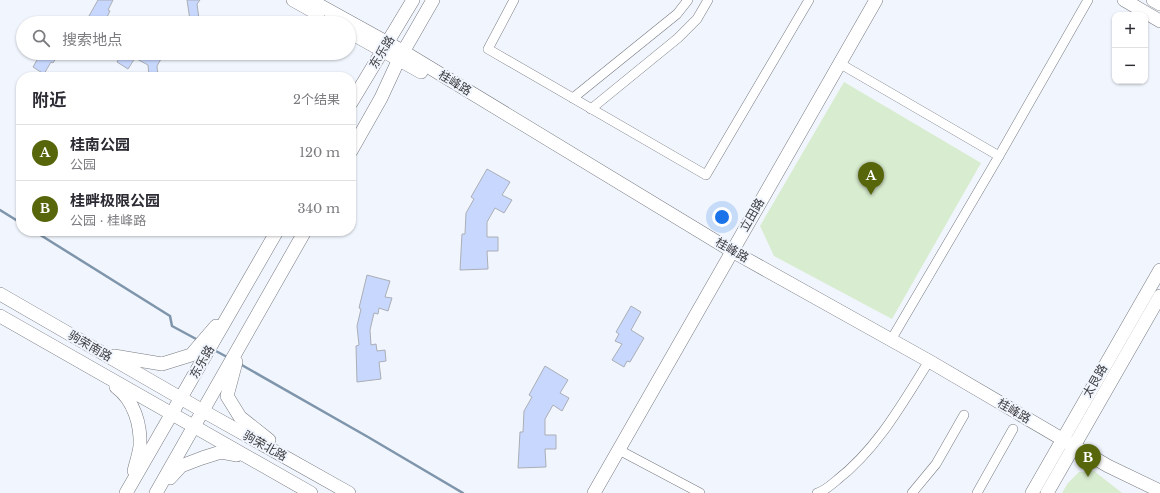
<!DOCTYPE html>
<html lang="zh">
<head>
<meta charset="utf-8">
<style>
  :root { --surface:#fff; --page:#f2f2f3; --text:#2b2b33; --muted:#7c7c81; --line:#e1e1e2; --accent:#57650b }
  body { margin:0; font-family:"Libre Baskerville","Noto Sans SC",serif; background:var(--page); color:var(--text) }
  .controls { position:absolute; right:12px; top:12px; display:grid; overflow:hidden; border-radius:8px; box-shadow:0 1px 3px #0004 }
  .controls button { width:36px; height:36px; display:grid; place-items:center; padding:0; border:0; border-bottom:1px solid var(--line); background:var(--surface); color:var(--text); font:20px sans-serif }
  .you { position:absolute; left:722px; top:217px; width:14px; height:14px; margin:-10px; border:3px solid #fff; border-radius:50%; background:#1a73e8; box-shadow:0 0 0 6px #1a73e833 }
  .badge { display:grid; place-items:center; width:26px; height:26px; border-radius:50%; background:var(--accent); color:#fff; font-size:13px; font-weight:700 }
  .pin { position:absolute; translate:-50% -33px; filter:drop-shadow(0 1px 2px #0008) }
  .pin::after { content:''; position:absolute; top:21px; width:14px; height:12px; background:inherit; clip-path:polygon(0 0,100% 0,50% 100%) }
  .list { margin:0; padding:0; list-style:none }
  h2 { display:flex; justify-content:space-between; align-items:center; height:52px; margin:0; padding:0 16px; font-size:17px }
  h2 small { font-size:13px; font-weight:400; color:var(--muted) }
  .list li { display:grid; grid-template-columns:26px 1fr auto; gap:12px; align-items:center; box-sizing:border-box; height:56px; padding:0 16px; border-top:1px solid var(--line) }
  .list b { display:block; font-size:15px; white-space:nowrap }
  .list p { margin:0; font-size:13px; white-space:nowrap; color:var(--muted) }
  .list em { font-size:13px; font-style:normal; color:var(--muted) }
  .icon { flex:none; width:22px; height:22px; fill:none; stroke:currentColor; stroke-width:2; stroke-linecap:round; stroke-linejoin:round }
  .map { position:relative; flex:none; width:1160px; height:493px; overflow:hidden }
  .search { position:absolute; background:var(--surface); box-shadow:0 1px 3px #0004; left:16px; top:16px; width:340px; height:44px; display:flex; align-items:center; gap:10px; box-sizing:border-box; padding:0 14px; border-radius:22px; color:var(--muted); font-size:15px }
  .panel { position:absolute; background:var(--surface); box-shadow:0 1px 3px #0004; left:16px; top:72px; width:340px; height:164px; border-radius:16px }
  .map>svg:first-child { display:block }
</style>
</head>
<body>
<div class="map">
<svg width="1160" height="493" viewBox="0 0 1160 493">
  <rect width="100%" height="100%" fill="#f1f5fd"/>
  <g fill="#d8eccf">
    <path d="M844 82 981 163 892 319 774 256 760 226Z"/>
    <path d="M1094 471 1122 493H1062L1068 483 1079 472Z"/>
  </g>
  <g fill="none" stroke-linecap="round" stroke-linejoin="round">
    <g stroke="#7e95ab" stroke-width="2.5">
      <path d="M0 210 21 223"/>
      <path d="M34 231 170 316 172 326 198 340"/>
      <path d="M214 350 229 358"/>
      <path d="M240 364 368 437 463 493"/>
    </g>
  </g>
  <g fill="#c7d7fd" stroke="#abaeb5">
    <path d="M98 0H113L108 10 110 11 104 23H85Z"/>
    <path d="M187 0H200L197 4 199 19 190 20Z"/>
    <path d="M41 53H59L53 63 51 62 44 74 33 67Z"/>
    <path d="M122 53H175V54L161 59 157 66 158 77H149L148 65 135 58 128 69 117 62Z"/>
    <path d="M487 169 510 182 502 195 512 200 504 213 495 208 487 222V237H498V251H487L488 269 460 270 462 234H465L466 213 474 199 471 197Z"/>
    <path d="M367 275 390 281 385 297 392 298 388 311 379 308 378 314 374 313 370 330 371 345 376 344 377 351 385 350 386 361 379 362 381 379 357 382 356 346 359 345 357 326 361 309 359 308Z"/>
    <path d="M631 306 641 312 631 330 644 338 630 362 627 361 624 367 612 360 622 344 615 341 619 334 616 332Z"/>
    <path d="M545 366 568 380 560 393 569 398 562 411 553 405 545 419V435H556V449H545L546 467 518 468 520 432H523L524 411 532 397 529 395Z"/>
  </g>
  <g fill="none" stroke-linecap="round" stroke-linejoin="round">
    <defs>
      <g id="street">
        <path d="M514 0 488 49 706 175 809 0"/>
        <path d="M839 63 999 156"/>
        <path d="M573 98 677 14 688 0"/>
        <path d="M591 109 678 38 697 19 708 0"/>
        <path d="M891 340 999 156 1088 0"/>
        <path d="M619 450 700 493"/>
        <path d="M817 493C825 491 831 485 837 480 877 449 902 404 929 361"/>
        <path d="M912 493 936 464 964 415"/>
        <path d="M977 493 1013 429"/>
      </g>
      <g id="secondary">
        <path d="M293 0 318 14"/>
        <path d="M310 0 404 52 732 251 929 361 1108 466 1160 491"/>
        <path d="M1124 0 1160 21"/>
        <path d="M1153 0 1160 4"/>
        <path d="M349 32 421 72"/>
        <path d="M351 103 413 0"/>
        <path d="M351 151 381 98 399 59 433 0"/>
        <path d="M0 294 203 411 349 493"/>
        <path d="M0 316 311 493"/>
        <path d="M114 356 162 364 191 355 216 326"/>
        <path d="M236 362 227 396 240 417 269 440"/>
        <path d="M116 387C134 400 141 425 140 446 139 454 136 463 134 471"/>
        <path d="M170 478 181 466 202 458 221 452 237 455"/>
        <path d="M126 493 277 231"/>
        <path d="M156 493 305 231"/>
        <path d="M594 493 876 0"/>
        <path d="M1032 493 1160 270"/>
        <path d="M1047 493 1160 296"/>
      </g>
    </defs>
    <use href="#street" stroke="#777a81" stroke-width="10"/>
    <use href="#secondary" stroke="#777a81" stroke-width="14"/>
    <use href="#street" stroke="#fff" stroke-width="9"/>
    <use href="#secondary" stroke="#fff" stroke-width="13"/>
  </g>
  <g text-anchor="middle" stroke-width="4" stroke-linejoin="round" paint-order="stroke">
    <g font-size="12" fill="#3c3d40" stroke="#f1f5fd">
      <text transform="translate(382 52) rotate(-58)" y="4">东乐路</text>
      <text transform="translate(455 83) rotate(31)" y="4">桂峰路</text>
      <text transform="translate(752 215) rotate(-60)" y="4">立田路</text>
      <text transform="translate(732 250) rotate(30)" y="4">桂峰路</text>
      <text transform="translate(90 346) rotate(30)" y="4">驹荣南路</text>
      <text transform="translate(202 362) rotate(-60)" y="4">东乐路</text>
      <text transform="translate(1095 381) rotate(-60)" y="4">太艮路</text>
      <text transform="translate(1014 411) rotate(30)" y="4">桂峰路</text>
      <text transform="translate(265 446) rotate(29)" y="4">驹荣北路</text>
    </g>
  </g>
</svg>
<div class="controls">
<button>+</button>
<button>−</button>
</div>
<div class="you"></div>
<div class="pin badge" style="left:871px;top:195px">A</div>
<div class="pin badge" style="left:1088px;top:477px">B</div>
<div class="search"><svg class="icon" aria-label="search" viewBox="0 0 24 24"><circle cx="10" cy="10" r="6"/><path d="M15 15l6 6"/></svg>搜索地点</div>
<section class="panel">
<h2>附近<small>2个结果</small></h2>
<ul class="list">
<li><span class="badge">A</span><div><b>桂南公园</b><p>公园</p></div><em>120 m</em></li>
<li><span class="badge">B</span><div><b>桂畔极限公园</b><p>公园 · 桂峰路</p></div><em>340 m</em></li>
</ul>
</section>
</div>
</body>
</html>
